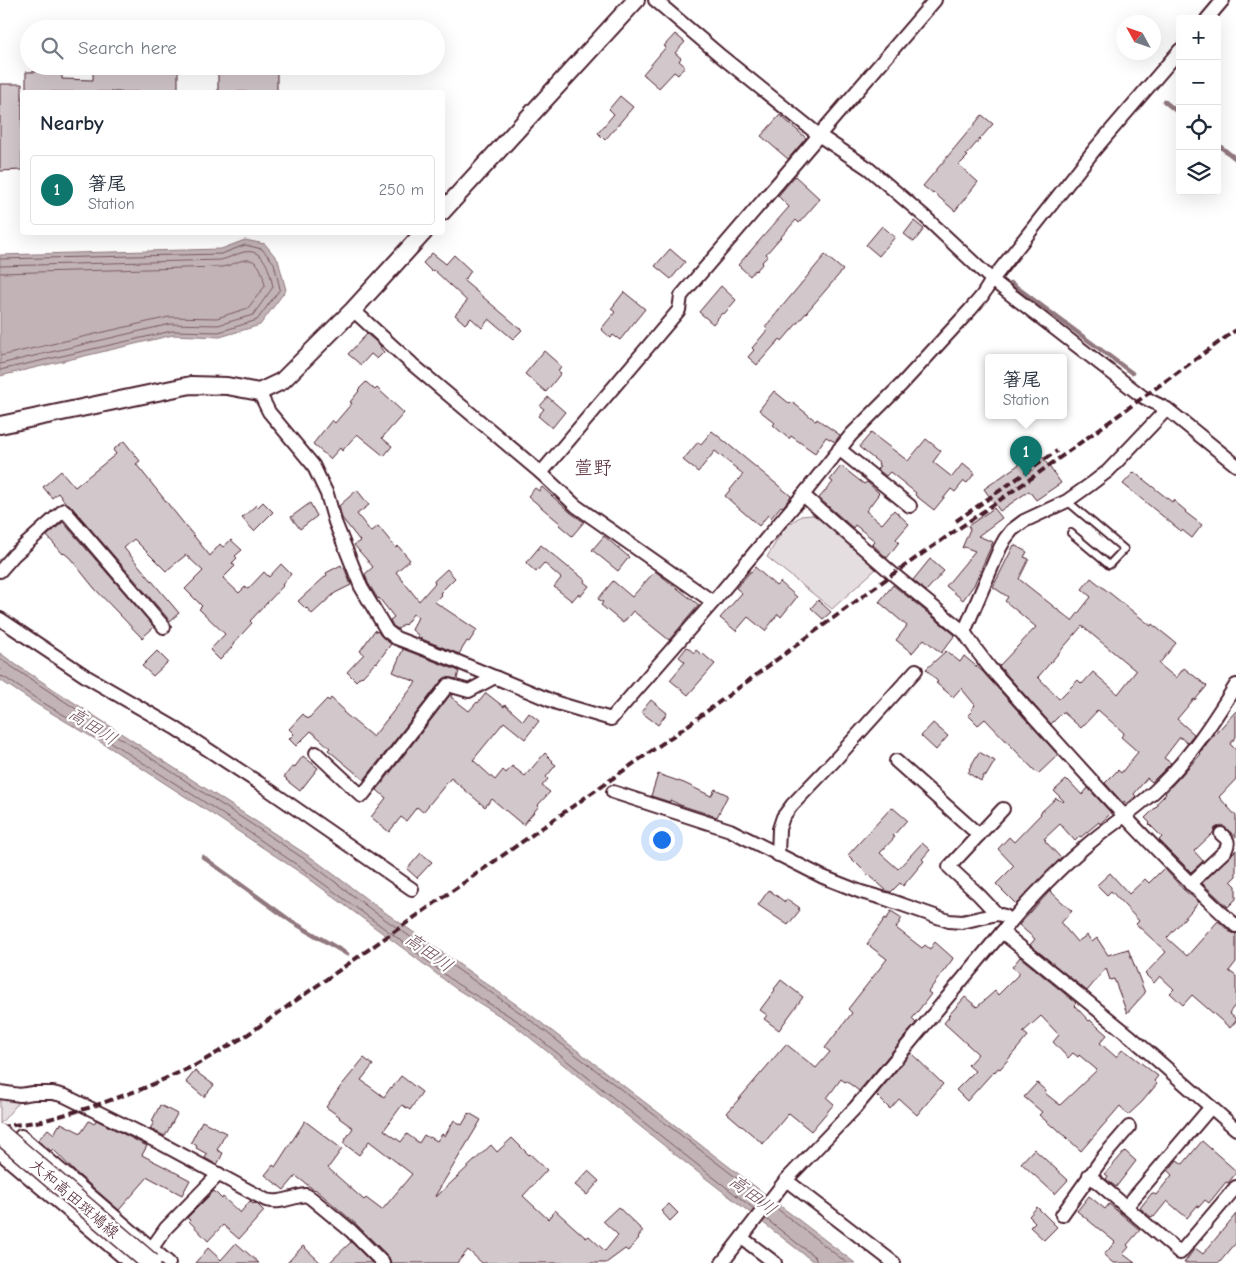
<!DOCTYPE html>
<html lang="en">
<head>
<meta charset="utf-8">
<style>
  :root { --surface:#fff; --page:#f2f2f3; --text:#1f2937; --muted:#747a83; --line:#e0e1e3; --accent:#0f766e }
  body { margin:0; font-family:"Comic Neue","Klee One",sans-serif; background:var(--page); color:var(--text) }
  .controls { position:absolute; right:15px; top:15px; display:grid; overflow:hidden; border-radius:5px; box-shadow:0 5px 20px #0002 }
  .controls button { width:45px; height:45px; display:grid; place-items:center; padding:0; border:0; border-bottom:1px solid var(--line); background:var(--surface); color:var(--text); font:25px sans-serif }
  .compass { position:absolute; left:1116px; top:15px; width:45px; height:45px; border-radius:50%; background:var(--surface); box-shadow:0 5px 20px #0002; rotate:310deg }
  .you { position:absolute; left:661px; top:839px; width:18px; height:18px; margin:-12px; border:4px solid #fff; border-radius:50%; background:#1a73e8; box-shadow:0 0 0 8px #1a73e833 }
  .badge { display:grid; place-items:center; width:32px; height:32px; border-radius:50%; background:var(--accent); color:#fff; font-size:16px; font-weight:700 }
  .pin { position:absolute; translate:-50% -41px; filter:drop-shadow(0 1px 2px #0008) }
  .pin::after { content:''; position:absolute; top:26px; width:18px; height:15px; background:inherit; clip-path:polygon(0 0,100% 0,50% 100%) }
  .popup { position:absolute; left:985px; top:354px; width:82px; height:65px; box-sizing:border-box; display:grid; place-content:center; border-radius:5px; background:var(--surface); filter:drop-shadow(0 1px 4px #0005); font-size:16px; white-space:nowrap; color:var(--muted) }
  .popup b { font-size:19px; color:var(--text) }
  .popup::after { content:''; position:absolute; left:50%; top:100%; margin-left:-10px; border:10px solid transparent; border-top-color:var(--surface) }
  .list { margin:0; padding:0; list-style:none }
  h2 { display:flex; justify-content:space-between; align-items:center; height:65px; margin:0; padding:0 20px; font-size:21px }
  h2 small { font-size:16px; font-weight:400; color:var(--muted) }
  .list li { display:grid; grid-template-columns:32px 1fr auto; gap:15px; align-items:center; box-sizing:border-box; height:70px; margin:0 10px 10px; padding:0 10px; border:1px solid var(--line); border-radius:5px }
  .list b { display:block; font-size:19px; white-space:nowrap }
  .list p { margin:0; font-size:16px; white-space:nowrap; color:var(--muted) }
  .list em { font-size:16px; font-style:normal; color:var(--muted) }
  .icon { flex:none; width:28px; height:28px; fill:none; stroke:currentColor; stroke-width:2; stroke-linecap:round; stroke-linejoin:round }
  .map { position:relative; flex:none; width:1236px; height:1263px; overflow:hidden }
  .search { position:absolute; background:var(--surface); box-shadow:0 5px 20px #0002; left:20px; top:20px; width:425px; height:55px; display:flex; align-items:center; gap:12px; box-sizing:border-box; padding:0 18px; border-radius:28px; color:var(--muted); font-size:19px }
  .panel { position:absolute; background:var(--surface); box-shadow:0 5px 20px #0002; left:20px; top:90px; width:425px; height:145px; border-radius:5px }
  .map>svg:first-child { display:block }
</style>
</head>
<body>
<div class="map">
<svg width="1236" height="1263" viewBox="0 0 1236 1263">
  <rect width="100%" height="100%" fill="#fff"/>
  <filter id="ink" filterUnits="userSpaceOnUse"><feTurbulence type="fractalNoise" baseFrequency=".02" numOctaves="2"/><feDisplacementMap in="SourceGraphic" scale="10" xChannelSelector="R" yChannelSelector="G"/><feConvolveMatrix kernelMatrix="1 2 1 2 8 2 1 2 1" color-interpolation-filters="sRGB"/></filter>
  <g filter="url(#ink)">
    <g fill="#e5dee0" stroke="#987e86">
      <path d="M812 515 822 519 876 569 832 609 767 557 785 527 801 516Z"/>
      <path d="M0 1097 19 1102 0 1124Z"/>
    </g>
    <g fill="#c1b3b6" stroke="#91787e">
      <path d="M245 240 265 244 278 260 286 290 260 325 220 337 173 335 0 376V255L221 249Z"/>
      <path d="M0 653 15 664 312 858 376 906 527 1012 855 1263H815L677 1156 513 1024 455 988 404 949 304 875 209 812 112 749 38 705 0 680Z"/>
    </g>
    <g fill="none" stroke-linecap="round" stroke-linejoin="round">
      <g stroke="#7a5a63" stroke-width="1">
        <path d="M0 259 221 254 245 245 262 249 274 263 280 289 257 320 219 332 172 331 0 370"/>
        <path d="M0 266 221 260C229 258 236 254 244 252 265 248 270 272 273 287L253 315 218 325 170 324 0 364"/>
        <path d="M0 273 222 267C230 266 237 261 245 260 260 258 263 275 265 286L248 308 217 318 169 317 0 356"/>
        <path d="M0 659 309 862 373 911 525 1016 763 1198"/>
        <path d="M0 676 4 677 40 701 115 745 212 807 306 871 407 945 457 984 516 1020 681 1152 754 1209"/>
        <path d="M775 1207 847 1263"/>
        <path d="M766 1219 815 1257 817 1263"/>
      </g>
      <g stroke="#91787e" stroke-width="4.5">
        <path d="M1164 101 1180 114"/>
        <path d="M1217 144 1236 159"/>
        <path d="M1011 283 1132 373"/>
        <path d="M203 857 291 921 347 954"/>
      </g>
    </g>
    <g fill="#d2c7cb" stroke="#4a1f2b" fill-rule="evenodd">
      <path d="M675 34 685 42 675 53 681 58 679 61 685 66 678 75 674 72 659 88 643 74 666 47 664 46Z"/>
      <path d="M93 66H178V92H26V72L62 71V79L93 80Z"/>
      <rect x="218" y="66" width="59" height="26"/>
      <path d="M0 84H22V170L0 171Z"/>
      <path d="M620 96 633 107 605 140 598 133 614 114 609 109Z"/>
      <path d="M780 115 806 138 788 159 761 136Z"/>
      <path d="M982 115 993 124 966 155 968 156 959 165 978 182 955 211 934 193 933 194 923 186Z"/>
      <path d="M795 176 820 199 799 223 796 220 766 254 768 256 762 262 763 263 756 271 755 270 750 276 738 265 789 207 778 196Z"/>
      <path d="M914 221 924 229 914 242 904 234Z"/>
      <path d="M882 226 895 237 879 256 866 245Z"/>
      <path d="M670 249 685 262 671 279 655 266Z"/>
      <path d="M432 253 446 264 454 255 471 271 464 281 522 330 513 339 489 319 482 328 471 318 465 324 455 315 467 301 434 270 432 272 423 263Z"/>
      <path d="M825 255 843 270 782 341 780 339 757 365 748 357 754 350 752 348 768 329 765 327Z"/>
      <path d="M721 286 736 300 724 314 722 313 713 324 699 312Z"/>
      <path d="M624 292 645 309 620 340 613 335 611 338 601 329 615 312 611 309Z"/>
      <path d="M367 334 381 346 380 347 384 352 377 359 371 354 361 365 348 354Z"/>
      <path d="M544 351 561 366 558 371 561 373 546 392 525 374Z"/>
      <path d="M366 382 375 390 377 388 404 413 382 438 392 446 384 456 357 434 342 451 340 448 330 459 313 444 332 420 335 423 352 403 350 402 359 391 358 390Z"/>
      <path d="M774 391 790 404 792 402 816 421 817 419 840 435 835 442 826 437 815 453 791 436 789 439 773 425 775 423 759 410Z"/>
      <path d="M548 397 565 412 552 428 538 416 544 409 540 406Z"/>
      <path d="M712 431 791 496 783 507 781 506 771 518 768 515 759 526 725 496 743 474 715 451 698 472 683 460 698 442 701 444Z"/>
      <path d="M871 433 908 461 926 439 941 451 933 462 952 477 963 463 975 473 967 483 964 481 955 492 951 489 934 510 915 495 916 493 890 472 886 476 877 469 880 466 878 465 879 463 859 447Z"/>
      <path d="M124 441 140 461 136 464 210 556 220 544 223 547 231 540 242 550 235 556 237 558 232 563 235 566 223 578 239 593 245 587 248 589 264 572 269 577 281 564 291 574 282 585 283 586 250 621 252 623 233 644 234 645 220 660 210 650 225 634 199 609 202 606 185 589 203 571 186 555 166 571 134 539 124 548 179 613 170 621 70 505 65 502 58 493 52 498 43 487 61 471 75 487 116 454 113 450Z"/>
      <path d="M1038 451 1061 483 1036 500 1029 491 1000 511 984 489Z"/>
      <path d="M841 466 864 484 867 482 879 493 877 495H878L866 511 882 524 894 510 909 524 896 539 899 542 887 558 872 544 875 541 855 525 853 528 819 498 833 482 830 480Z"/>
      <path d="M1134 472 1172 502 1173 500 1186 511 1185 512 1202 525 1192 538 1182 530 1181 531 1123 484Z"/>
      <path d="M542 487 571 513 584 522 572 536 559 525 561 524 528 496 535 488 539 491Z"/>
      <path d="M357 490 369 505 357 514 371 532 378 526 396 548 398 546 410 560 396 572 419 601 435 583 434 581 447 569 455 578 440 593 442 595 435 602 477 630 469 642 467 641 459 654 417 637 418 635 412 630 418 617 413 614 405 625 404 624 398 629 393 626 390 620 394 617 379 598 378 599 368 583 365 574 373 567 354 545 360 541 342 518 339 506Z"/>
      <path d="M263 502 273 512 254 531 242 518 256 505 258 507Z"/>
      <path d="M310 503 317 516 300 529 291 517Z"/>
      <path d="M994 508 1002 518 978 536 993 542 974 585 963 600 946 586 975 551 964 547 962 548 970 529 968 526Z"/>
      <path d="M63 522 154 627 142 638 95 589 70 558 64 553 63 554 47 536Z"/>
      <path d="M604 536 629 557 618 571 592 550Z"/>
      <path d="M541 545 569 568V567L585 580 584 582 589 586 581 596 578 594 572 601 554 587 561 578 544 563 536 572 526 563Z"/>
      <path d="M1014 545 1027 552 1024 557 1029 559 1019 579 1072 621 1091 597 1082 589 1091 578 1151 626 1152 624 1176 643 1159 664 1176 678 1184 668 1207 686 1195 700 1194 699 1177 719 1194 734 1187 743 1180 737 1164 758 1171 763 1152 782 1147 778 1134 794 1136 796 1127 804 1124 801 1123 803 1105 783 1118 770 1121 773 1138 752 1121 737 1124 733 1098 710 1081 728 1063 712 1051 724 999 666 1036 627 1005 601 1008 597 993 587ZM1082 626 1136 671 1118 694 1093 672 1082 684 1078 680 1059 699 1038 677Z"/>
      <path d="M930 559 944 571 926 591 913 580Z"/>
      <path d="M341 565 342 568 344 567 351 585 335 593 312 614 307 608 306 609 298 601 327 575 326 573Z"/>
      <path d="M755 567 776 586 780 582 797 597 781 617 778 614 765 631 748 617 736 631 720 618 742 593 736 588 750 572H751Z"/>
      <path d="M655 571 699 605 669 640 633 611 623 623 601 605 603 602 598 599 613 581 632 597Z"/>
      <path d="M893 585 955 635 941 653 924 639 912 653 896 640 907 626 879 602Z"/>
      <path d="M818 600 831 612 823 619 811 608Z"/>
      <path d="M375 630 376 632 377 631 382 637 391 644 377 663 376 662 362 677 361 676 356 681 347 672 364 654 360 651Z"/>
      <path d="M687 647 694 653 696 650 702 655 703 654 715 664 688 695 670 680 685 662 679 657Z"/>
      <path d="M403 649 459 671 457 679 446 677 442 680 364 780 328 750 330 748 311 731 296 746 289 739 294 734 289 729 303 714 308 719 327 699 329 701 331 698 344 710 343 712 373 737 407 694 416 682 393 672Z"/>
      <path d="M157 651 168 662 153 676 142 666Z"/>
      <path d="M946 651 960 662 964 656 982 671 1058 755 1038 774 985 719 978 725 968 715 972 711 971 710 975 705 961 688 953 697 936 683 938 682 926 669Z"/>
      <path d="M486 693 504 707 505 705 523 721 529 713 539 721 525 739 504 722 473 760 495 780 503 770 506 773 512 766 525 776 545 753 553 761 552 762 556 765 546 777 548 779 542 786 550 792 538 805 539 806 523 825 492 799 485 807 451 778 423 812 417 807 406 821 401 817 389 832 371 817 386 798 377 790 451 694 452 695 451 697 469 711 477 702 478 703Z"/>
      <path d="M651 700 667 713 658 725 641 712Z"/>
      <path d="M1236 711V737L1230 744 1236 750V779L1219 797 1236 816V837L1222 825 1215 828 1213 833 1194 851 1203 861 1191 872 1159 840 1162 837 1149 824 1150 823 1145 818 1158 805 1157 803 1166 794 1165 793 1201 754 1200 753 1208 742Z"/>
      <path d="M933 723 948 736 936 750 921 736Z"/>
      <path d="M979 752 995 761 986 776 984 775 981 781 968 773 970 770 969 769Z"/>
      <path d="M303 756 318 768 300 791 286 780 287 779 284 777 292 767 294 768Z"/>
      <path d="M658 774 684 783 711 796 715 789 728 795 717 817 680 805 670 800V802L651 796Z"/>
      <path d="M1066 780 1067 781 1068 780 1082 795 1088 788 1111 813 1100 824 1099 822 1081 837 1080 836 1075 841 1060 824 1044 839 1046 840 1045 841 1061 858 1016 904 996 884 1014 866 998 849 1009 837 1014 842 1041 814 1040 813 1056 798 1063 802 1064 801 1054 791Z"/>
      <path d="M891 808 893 809V808L907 820 893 836 895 837 880 853 898 869 922 843 930 850 922 859 924 861 903 886 900 883 891 892 887 891 869 875V876L848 855Z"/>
      <path d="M1236 850V876L1231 881 1236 886V899L1228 907 1202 883Z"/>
      <path d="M421 853 432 862 417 878 407 869Z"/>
      <path d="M1164 868 1184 890 1199 902 1167 938 1187 956 1218 921 1230 932 1236 934V962L1229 971 1236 976V1004L1229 1013 1236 1019V1021L1230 1028 1192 995 1183 1005 1170 993 1174 989 1160 976 1154 983 1145 974 1166 952 1136 924 1139 921 1111 891 1107 895 1097 885 1110 873 1129 894 1145 879 1149 883Z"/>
      <path d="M769 890 785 902 787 899 800 908 798 909 800 910 788 925 758 905Z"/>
      <path d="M1050 891 1072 911 1061 923 1077 942 1087 935 1092 942 1097 938 1108 955 1128 949 1145 993 1127 1013 1114 979 1110 980 1106 968 1087 991 1030 945 1035 939 1019 925Z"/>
      <path d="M891 911 902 918 896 928 922 948 925 945 930 949 935 942 953 958 952 960 928 992 931 994 912 1019 916 1023 859 1091 846 1081 845 1082 841 1079 827 1098 834 1104 811 1131 789 1113 763 1144 727 1113 786 1044 816 1068 830 1052 825 1048 852 1013 848 1009 887 959 867 944 885 918 887 919Z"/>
      <path d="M1020 957 1076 1003 1074 1005 1089 1021 1090 1020 1107 1035 1100 1043 1116 1057 1123 1049 1158 1076 1154 1081 1157 1084 1142 1102 1128 1115 1120 1106 1081 1151 1054 1126 1053 1127 1039 1115 1042 1112 1024 1097 1037 1083 1046 1091 1045 1093 1060 1105 1097 1070 1079 1055 1078 1057 1073 1053 1068 1058 1053 1042 1059 1035 1041 1016 1023 1032 1028 1036 1000 1069 998 1068 995 1072 994 1071 967 1101 956 1090 975 1071 968 1065 978 1054 944 1023 949 1017 948 1016 965 997 977 1007 995 991 998 995 1020 973 1012 967Z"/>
      <path d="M781 980 803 997 779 1030 764 1019 767 1015 760 1010 775 990 774 989Z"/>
      <path d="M911 1053 943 1084 917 1115 899 1099 890 1109 876 1095Z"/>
      <path d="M364 1058 373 1065 361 1080 384 1097 391 1087 392 1088 401 1076 422 1092 410 1110 402 1105 384 1130 401 1142 407 1134 419 1143 424 1135 429 1138 430 1137 437 1141 442 1134 445 1136 454 1120 462 1125 469 1113 481 1120 435 1196 436 1197 491 1145 497 1152 512 1138 529 1155 530 1154 547 1170 523 1196 548 1219 555 1210 586 1238 589 1236 605 1251 618 1235 603 1221 618 1207 643 1231 638 1237 639 1238 628 1251 625 1249 606 1263H482L468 1250 457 1263H391L389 1257 357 1225 315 1189 314 1190 296 1176 284 1190 265 1175 273 1165 275 1167 305 1121 342 1149 328 1168 364 1200 366 1198 382 1210 393 1197 412 1174 369 1141 359 1155 343 1143 353 1128 339 1118 340 1117 326 1107 341 1086Z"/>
      <path d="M195 1071 214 1085 204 1097 186 1082Z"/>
      <path d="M160 1105 177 1114 165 1136 150 1129 154 1122 152 1121Z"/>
      <path d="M96 1120 147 1146 142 1155 190 1180 182 1195 148 1177 119 1210 74 1171 53 1149 51 1151 38 1140 48 1129 54 1134 59 1125 60 1126 61 1123 81 1133 89 1121 94 1124Z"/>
      <path d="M202 1121 226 1133 217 1150 223 1153 217 1165 205 1158 207 1154 196 1148 197 1146 191 1142Z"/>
      <path d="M1202 1141 1236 1171V1173L1228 1183 1226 1182 1209 1203 1205 1200 1199 1207 1197 1206 1187 1218 1167 1201 1154 1217 1152 1216 1151 1217 1140 1208 1152 1193 1156 1195 1172 1175 1168 1171 1177 1160 1183 1164Z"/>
      <path d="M1034 1149 1068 1180 1055 1194 1021 1163Z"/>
      <path d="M1125 1151 1136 1161 1116 1187 1106 1179 1108 1176 1105 1174Z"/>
      <path d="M588 1171 599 1181 587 1195 575 1185Z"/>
      <path d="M214 1191 222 1199 223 1197 240 1213 250 1201 253 1204 254 1203 257 1204 264 1211 239 1239 223 1225 208 1241 189 1221 190 1220 187 1218Z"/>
      <path d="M1089 1196 1105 1209 1109 1204 1140 1230 1127 1245 1129 1247 1123 1254 1135 1263H1113L1104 1255 1115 1242 1077 1211Z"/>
      <path d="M669 1204 678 1213 670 1221 661 1211Z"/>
      <path d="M1037 1207 1057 1227 1044 1240 1030 1227 1035 1222 1029 1216Z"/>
      <path d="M1236 1214V1243L1219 1263H1184L1195 1248 1203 1254Z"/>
      <path d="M351 1242 372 1263H329Z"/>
      <path d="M236 1243 259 1263H195L208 1248 221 1260Z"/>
      <path d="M303 1246 321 1263H287Z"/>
    </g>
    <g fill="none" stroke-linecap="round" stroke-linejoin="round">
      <defs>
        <path id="lane" d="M1067 501 1124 549 1109 565 1071 533"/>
        <g id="street">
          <path d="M1207 19 1223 0"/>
          <path d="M1180 50 1095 149 992 280 1143 397 1167 409 1236 465"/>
          <path d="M353 310 412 364 541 473 576 506 713 602"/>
          <path d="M259 392 269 412 313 465 327 494 335 522 361 587 387 631 396 638 451 659 557 703 611 719 713 602 803 495 851 435 901 385 970 310 982 296 992 280 924 216 868 168 820 136 722 57 655 0"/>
          <path d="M839 449 910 506"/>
          <path d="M541 473 679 310 681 296 935 0"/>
          <path d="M803 495 893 574 964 632 977 651 990 668C1070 756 1148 847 1236 926"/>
          <path d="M0 571 14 555 64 510 164 627"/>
          <path d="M0 619 87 677 175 728 259 783 412 889"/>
          <path d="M964 632 1000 548 1005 539 1012 530 1024 521 1067 501 1091 484 1108 471 1167 409"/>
          <path d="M1236 685C1214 720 1191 756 1161 785 1139 808 1111 824 1087 845 1056 871 1028 901 1002 932L1131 1037 1236 1129"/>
          <path d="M316 753 362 796 448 685 469 691 495 677"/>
          <path d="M896 761 979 835"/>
          <path d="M613 792 730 830 823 877 861 892 886 899 949 921 962 922 997 914 1005 916 1011 921"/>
          <path d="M778 855 779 829 783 817 792 805 835 760 916 670"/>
          <path d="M1190 884 1225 851C1230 842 1228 840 1221 834"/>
          <path d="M997 914 979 895 949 867 1003 809"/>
          <path d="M0 1092 20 1095 33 1093H53L65 1096 160 1143 266 1200C281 1204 291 1197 306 1195L311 1198 351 1231 383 1263"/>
          <path d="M21 1136 169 1263"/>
          <path d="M0 1153 130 1263"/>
          <path d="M1089 1175 1180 1253 1236 1187"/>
          <path d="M786 1180 894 1263"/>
          <path d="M1126 1207 1211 1107"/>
          <path d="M1062 1215 1104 1156 1129 1127"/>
          <path d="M742 1238 775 1263"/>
          <path d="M147 1255 166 1228 219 1174"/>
          <path d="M722 1263 786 1180 855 1108 1002 932"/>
        </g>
        <g id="secondary">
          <path d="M442 212 636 0"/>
          <path d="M0 425 191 385 227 386 259 392 282 381 353 310 424 232"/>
        </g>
      </defs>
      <use href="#lane" stroke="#4a1f2b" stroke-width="10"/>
      <use href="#street" stroke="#4a1f2b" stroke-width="16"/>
      <use href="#secondary" stroke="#4a1f2b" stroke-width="20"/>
      <use href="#lane" stroke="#fff" stroke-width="6"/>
      <use href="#street" stroke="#fff" stroke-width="12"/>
      <use href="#secondary" stroke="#fff" stroke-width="16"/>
      <g stroke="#4a1f2b" stroke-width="4" stroke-dasharray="8 4" stroke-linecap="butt">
        <path d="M956 521 1057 451"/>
        <path d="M0 1127 42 1121 88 1108 142 1089 196 1065 244 1037 680 731 893 574 1033 477 1236 330"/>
      </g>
      <defs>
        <path id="primary-bridge" d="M0 1134 151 1263"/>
      </defs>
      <use href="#primary-bridge" stroke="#4a1f2b" stroke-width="22" stroke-linecap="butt"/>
      <use href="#primary-bridge" stroke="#fff" stroke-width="19"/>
    </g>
  </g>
  <g text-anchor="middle" stroke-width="4.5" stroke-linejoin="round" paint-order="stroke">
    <g font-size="16" fill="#4a1f2b" stroke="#fff">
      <text transform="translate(75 1198) rotate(41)" y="6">大和高田斑鳩線</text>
    </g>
    <g font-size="18" font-style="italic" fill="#74535c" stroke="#fff">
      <text transform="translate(93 726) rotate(33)" y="6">高田川</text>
      <text transform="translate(429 952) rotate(36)" y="6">高田川</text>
      <text transform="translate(753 1195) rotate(38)" y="6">高田川</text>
    </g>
    <g font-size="19" fill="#4a1f2b" stroke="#fff">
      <text x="593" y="474">萱野</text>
    </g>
  </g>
</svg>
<div class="controls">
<button>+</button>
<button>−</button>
<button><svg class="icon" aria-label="locate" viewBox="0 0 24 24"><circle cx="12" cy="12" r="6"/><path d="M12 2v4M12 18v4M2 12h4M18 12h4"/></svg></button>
<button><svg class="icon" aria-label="layers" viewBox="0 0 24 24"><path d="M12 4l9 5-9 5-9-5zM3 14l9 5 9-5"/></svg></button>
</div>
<svg class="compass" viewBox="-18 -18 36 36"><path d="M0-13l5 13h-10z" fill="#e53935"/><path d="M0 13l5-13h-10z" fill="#747a83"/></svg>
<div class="you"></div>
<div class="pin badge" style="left:1026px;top:477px">1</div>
<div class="popup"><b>箸尾</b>Station</div>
<div class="search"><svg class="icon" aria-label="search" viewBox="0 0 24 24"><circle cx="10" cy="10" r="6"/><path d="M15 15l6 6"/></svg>Search here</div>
<section class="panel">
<h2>Nearby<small></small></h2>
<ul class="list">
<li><span class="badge">1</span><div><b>箸尾</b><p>Station</p></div><em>250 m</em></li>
</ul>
</section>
</div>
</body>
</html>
